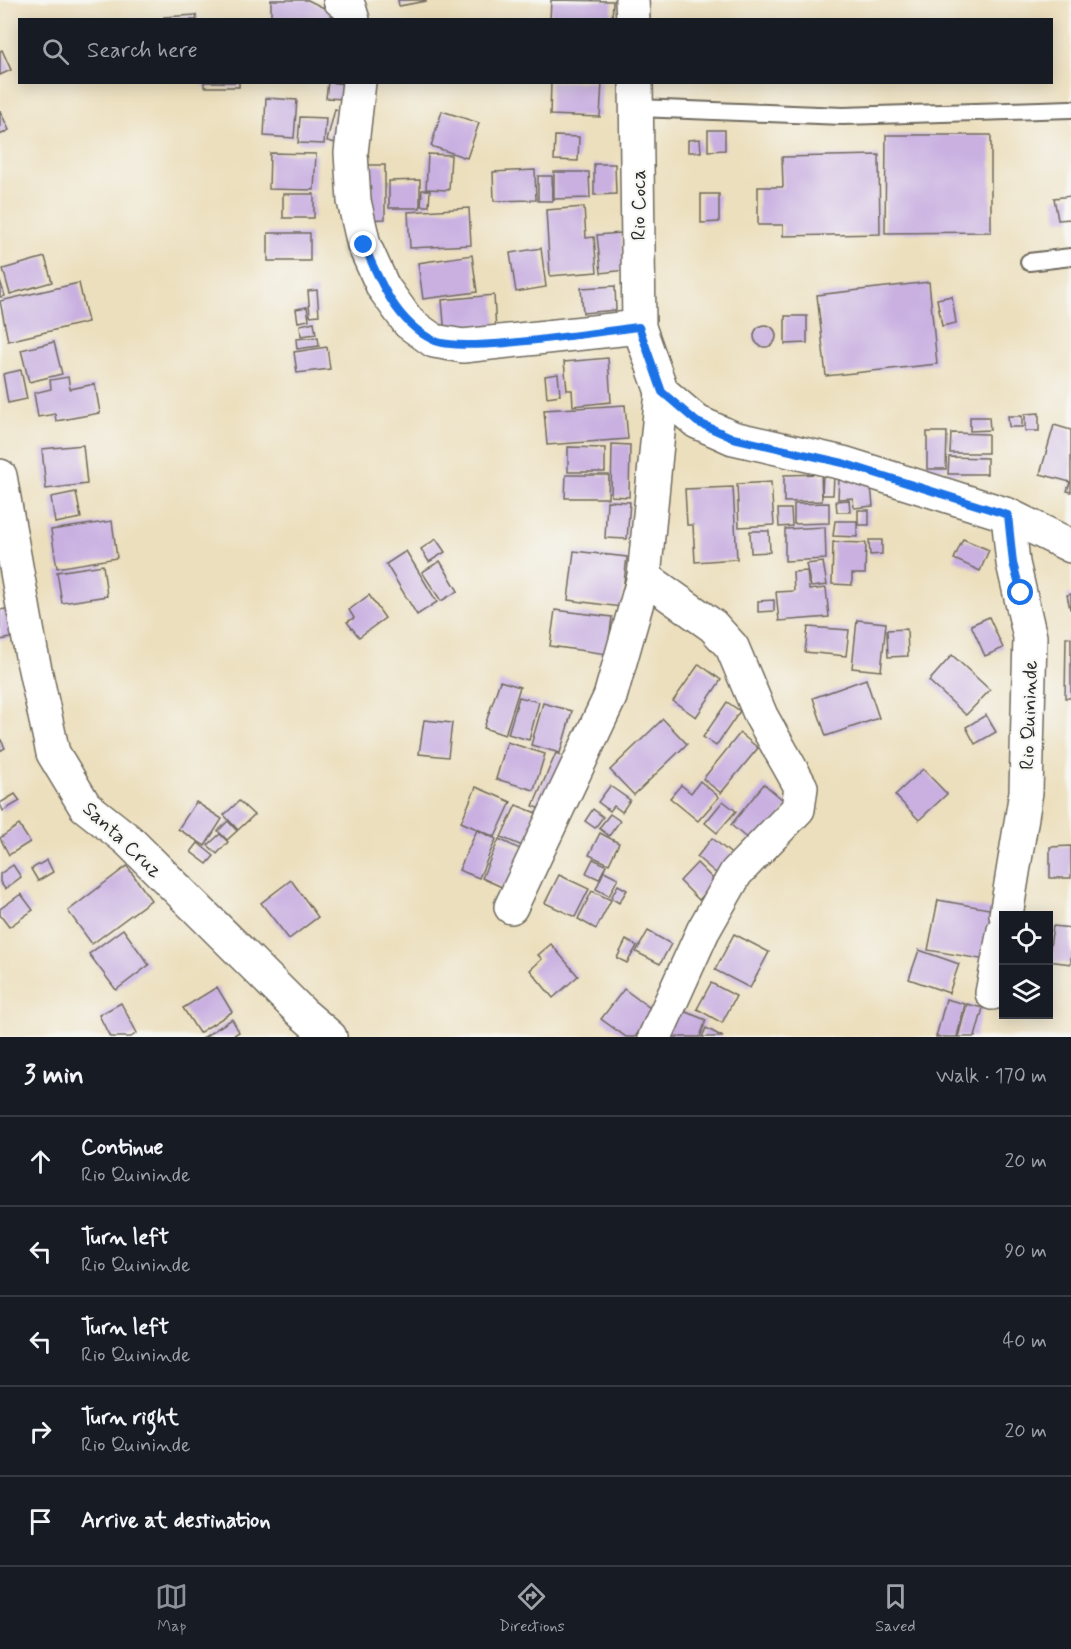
<!DOCTYPE html>
<html lang="en">
<head>
<meta charset="utf-8">
<style>
  :root { --surface:#171b24; --page:#242831; --text:#f1f3f6; --muted:#9ea1a6; --line:#363941; --accent:#8c9099 }
  body { margin:0; font-family:Mynerve,sans-serif; background:var(--page); color:var(--text) }
  .controls { position:absolute; right:18px; bottom:18px; display:grid; overflow:hidden; border-radius:0px; box-shadow:0 3px 15px #0003 }
  .controls button { width:54px; height:54px; display:grid; place-items:center; padding:0; border:0; border-bottom:2px solid var(--line); background:var(--surface); color:var(--text); font:30px sans-serif }
  .stop { position:absolute; width:18px; height:18px; margin:-14px; border:4px solid #1a73e8; border-radius:50%; background:#fff }
  .stop.end { background:#1a73e8; border-color:#fff; box-shadow:0 2px 6px #0008 }
  .list { margin:0; padding:0; list-style:none }
  h2 { display:flex; justify-content:space-between; align-items:center; height:78px; margin:0; padding:0 24px; font-size:26px }
  h2 small { font-size:20px; font-weight:400; color:var(--muted) }
  .list li { display:grid; grid-template-columns:39px 1fr auto; gap:18px; align-items:center; box-sizing:border-box; height:90px; padding:0 24px; border-top:2px solid var(--line) }
  .list b { display:block; font-size:22px; white-space:nowrap }
  .list p { margin:0; font-size:20px; white-space:nowrap; color:var(--muted) }
  .list em { font-size:20px; font-style:normal; color:var(--muted) }
  .icon { flex:none; width:33px; height:33px; fill:none; stroke:currentColor; stroke-width:2; stroke-linecap:round; stroke-linejoin:round }
  .map { position:relative; flex:none; width:1071px; height:1037px; overflow:hidden }
  .search { position:absolute; background:var(--surface); box-shadow:0 3px 15px #0003; left:18px; right:18px; top:18px; height:66px; display:flex; align-items:center; gap:15px; box-sizing:border-box; padding:0 21px; border-radius:0px; color:var(--muted); font-size:22px }
  .sheet { height:528px; background:var(--surface) }
  nav { display:flex; justify-content:space-around; align-items:center; box-sizing:border-box; height:84px; border-top:2px solid var(--line); background:var(--surface); font-size:16px; color:var(--muted) }
  nav a { display:grid; justify-items:center; gap:3px }
  nav .on { color:var(--accent) }
  .map>svg:first-child { display:block }
</style>
</head>
<body>
<div class="map">
<svg width="1071" height="1037" viewBox="0 0 1071 1037">
  <rect width="100%" height="100%" fill="#f6f6f2"/>
  <filter id="ink" filterUnits="userSpaceOnUse"><feTurbulence type="fractalNoise" baseFrequency=".0167" numOctaves="2"/><feDisplacementMap in="SourceGraphic" scale="12" xChannelSelector="R" yChannelSelector="G"/><feConvolveMatrix kernelMatrix="1 2 1 2 8 2 1 2 1" color-interpolation-filters="sRGB"/></filter>
  <filter id="wash" filterUnits="userSpaceOnUse"><feTurbulence type="fractalNoise" baseFrequency=".008" numOctaves="4" result="noise"/><feDisplacementMap in="SourceGraphic" scale="24" xChannelSelector="R" yChannelSelector="G"/><feGaussianBlur stdDeviation="1.35" result="paint"/><feColorMatrix in="noise" values="0 0 0 0 0 0 0 0 0 0 0 0 0 0 0 0 0 1.4 0 .05"/><feComposite in="paint" operator="in"/></filter>
  <g filter="url(#wash)">
    <rect width="100%" height="100%" fill="#ecdfbd"/>
    <g id="blocks">
      <g fill="#c9b0e1">
        <path d="M271 0H308L334 13V20H271Z"/>
        <path d="M398 0H425L426 1 399 6Z"/>
        <path d="M551 0 613 1 612 20H550Z"/>
        <path d="M196 15 197 20H164V17Z"/>
        <path d="M2 50 11 70 0 75V51Z"/>
        <rect x="204" y="82" width="35" height="5"/>
        <path d="M328 82 346 84 344 99 326 98Z"/>
        <path d="M551 82H602L600 117 550 115Z"/>
        <path d="M266 98 297 100 294 138 264 136Z"/>
        <path d="M335 109 347 112 340 144 327 141Z"/>
        <path d="M0 111 9 130 0 135Z"/>
        <path d="M442 111 479 123 467 158 431 146Z"/>
        <path d="M300 117 326 118 324 144 298 143Z"/>
        <path d="M708 130H725V150L708 151Z"/>
        <path d="M886 135H991V232L885 233Z"/>
        <path d="M555 136 579 137 578 161 554 160Z"/>
        <path d="M700 139 701 152H688V140Z"/>
        <path d="M270 153 316 154 314 190 269 189Z"/>
        <path d="M428 154 451 155 449 190 426 189Z"/>
        <path d="M879 155 880 234 783 236V225H758V187H783L782 157Z"/>
        <path d="M594 164H615L616 194 594 195Z"/>
        <path d="M365 165H385V219L365 220Z"/>
        <path d="M535 170 536 200 494 201 493 172Z"/>
        <path d="M554 172H589L590 198 554 199Z"/>
        <path d="M538 176H552L553 201H538Z"/>
        <path d="M420 180V208H389V181Z"/>
        <path d="M422 190H430L429 206H421Z"/>
        <rect x="283" y="194" width="31" height="24"/>
        <path d="M701 194H719V222L701 223Z"/>
        <path d="M1071 196V219L1058 220 1054 198Z"/>
        <path d="M584 207 586 238 594 237 597 272 550 276 546 210Z"/>
        <path d="M469 208 471 245 410 248 408 212Z"/>
        <rect x="268" y="233" width="42" height="28"/>
        <path d="M621 233 625 270 601 273 597 235Z"/>
        <path d="M541 248 546 287 516 292 510 253Z"/>
        <path d="M472 255 477 292 423 299 418 263Z"/>
        <path d="M45 257 52 282 10 294 3 269Z"/>
        <path d="M0 281 5 296 0 297Z"/>
        <path d="M929 282 937 364 826 376 817 295Z"/>
        <path d="M79 283 88 322 8 341 0 301Z"/>
        <path d="M615 286 616 310 583 313 581 288Z"/>
        <path d="M317 290 319 315 310 316 308 291Z"/>
        <path d="M494 295 496 331 445 335 442 300Z"/>
        <path d="M952 296 956 323 942 326 937 299Z"/>
        <path d="M307 307 309 320 298 322 296 309Z"/>
        <path d="M785 316H807V343L785 344Z"/>
        <path d="M314 322 316 334 301 336 300 325Z"/>
        <circle cx="765" cy="336" r="11"/>
        <path d="M318 337 319 346 297 349 296 339Z"/>
        <path d="M54 342 62 374 29 382 21 350Z"/>
        <path d="M327 347 330 369 297 373 294 352Z"/>
        <path d="M608 358 611 402 573 406 572 390H567L564 362Z"/>
        <path d="M21 370 27 399 8 403 3 374Z"/>
        <path d="M558 374 560 395 547 397 545 376Z"/>
        <path d="M68 377 70 389 95 384 100 413 56 421 55 414 38 417 34 393 51 389 50 380Z"/>
        <path d="M625 405 628 439 547 445 544 410Z"/>
        <path d="M1039 413V431H1025V414Z"/>
        <path d="M1008 416H1022V427H1009Z"/>
        <path d="M970 417H989L990 430 970 431Z"/>
        <path d="M1054 425 1071 430V492L1067 491 1070 482 1040 474Z"/>
        <path d="M927 432H947L946 469H927Z"/>
        <path d="M951 433 988 434V453H950Z"/>
        <path d="M612 444 630 445 629 497 611 496Z"/>
        <path d="M83 445 87 484 46 489 42 449Z"/>
        <path d="M568 447 605 448V472H568Z"/>
        <path d="M949 457 987 458V474H948Z"/>
        <path d="M821 474 822 501 784 502V475Z"/>
        <path d="M566 475H609L608 498H565Z"/>
        <path d="M823 475H834L833 495H822Z"/>
        <path d="M870 476 873 506 854 508 853 498 838 499 839 478Z"/>
        <path d="M771 482 774 525 739 527 737 484Z"/>
        <path d="M733 487 737 559 695 562 693 525H687L685 489Z"/>
        <path d="M76 492 81 518 55 523 51 497Z"/>
        <path d="M849 500 850 512H837L836 501Z"/>
        <path d="M607 501 630 502 627 539 605 538Z"/>
        <path d="M829 503V523L794 524V504Z"/>
        <path d="M778 509H791L792 526 779 527Z"/>
        <rect x="858" y="510" width="11" height="15"/>
        <path d="M112 521 117 558 57 568 51 530Z"/>
        <path d="M835 521H857V537L833 536Z"/>
        <path d="M825 527 826 559 785 561V529Z"/>
        <path d="M750 531H769L770 552 751 553Z"/>
        <path d="M436 539 445 552 429 562 421 549Z"/>
        <path d="M963 539 989 550 980 571 954 559Z"/>
        <path d="M869 540H882V554L870 555Z"/>
        <path d="M833 542 866 543 865 574H852V585L832 584Z"/>
        <path d="M406 551 437 602 417 615 386 564Z"/>
        <path d="M574 551 627 557 621 607 568 600Z"/>
        <path d="M440 561 458 591 441 601 422 572Z"/>
        <path d="M823 562 827 585 811 587 806 564Z"/>
        <path d="M103 565 107 596 62 603 57 572Z"/>
        <path d="M807 571 809 590 826 588 829 617 779 621 776 592 794 591 793 572Z"/>
        <path d="M1071 594V609H1070L1067 595Z"/>
        <path d="M369 595 385 618 359 637 347 622 354 618 349 610Z"/>
        <path d="M774 600V611L758 612V601Z"/>
        <path d="M20 606 26 635 0 640V610Z"/>
        <path d="M555 610 612 617 607 654 550 646Z"/>
        <path d="M989 617 1003 648 985 656 971 625Z"/>
        <path d="M857 620 886 623 881 671 852 668Z"/>
        <path d="M808 627 849 630 846 656 805 652Z"/>
        <path d="M907 629 908 656 888 657 887 630Z"/>
        <path d="M1066 637 1071 638V698H1065Z"/>
        <path d="M952 655 990 690 966 715 929 681Z"/>
        <path d="M699 664 721 680 696 717 673 701Z"/>
        <path d="M866 679 879 718 826 736 813 698Z"/>
        <path d="M500 681 520 687 505 735 484 728Z"/>
        <path d="M519 697 539 702 529 740 508 734Z"/>
        <path d="M727 702 740 711 716 746 703 737Z"/>
        <path d="M543 703 572 711 560 753 531 745Z"/>
        <path d="M986 715 996 732 975 744 966 727Z"/>
        <path d="M663 719 687 744 634 795 610 770Z"/>
        <path d="M424 720 452 723 448 757 419 754Z"/>
        <path d="M740 733 758 748 721 793 703 779Z"/>
        <path d="M0 738 5 748 0 751Z"/>
        <path d="M507 742 545 754 534 790 496 779Z"/>
        <path d="M556 753 569 759 546 812 533 806Z"/>
        <path d="M923 769 947 794 919 820 895 795Z"/>
        <path d="M700 781 719 797 698 821 670 798 681 785 691 793Z"/>
        <path d="M764 784 789 805 756 846 731 825Z"/>
        <path d="M610 786 630 800 622 812 614 806 610 811 598 802Z"/>
        <path d="M476 787 511 802 495 837 461 822Z"/>
        <path d="M15 794 20 801 3 811 0 803Z"/>
        <path d="M239 801 254 815 238 830 224 815Z"/>
        <path d="M723 801 736 811 717 833 705 823Z"/>
        <path d="M196 802 222 819 205 846 178 829Z"/>
        <path d="M516 805 541 815 527 848 501 837Z"/>
        <path d="M593 809 603 817 595 828 585 821Z"/>
        <path d="M610 814 620 821 609 836 599 828Z"/>
        <path d="M228 821 237 831 227 840 218 831Z"/>
        <path d="M19 825 30 842 9 855 0 838Z"/>
        <path d="M477 830 496 839 479 878 459 870Z"/>
        <path d="M600 833 619 843 609 864 589 855Z"/>
        <path d="M220 834 228 842 217 854 208 845Z"/>
        <path d="M712 838 740 861 724 880 697 857Z"/>
        <path d="M499 839 524 851 506 889 482 878Z"/>
        <path d="M198 843 214 856 207 864 191 852Z"/>
        <path d="M1071 846V878H1050V847Z"/>
        <path d="M593 859 606 865 599 879 586 873Z"/>
        <path d="M47 860 53 872 38 881 31 869Z"/>
        <path d="M697 863 716 882 699 900 680 881Z"/>
        <path d="M13 865 21 877 5 889 0 882V874Z"/>
        <path d="M127 866 151 900 92 944 68 911Z"/>
        <path d="M604 871 618 878 609 896 596 889Z"/>
        <path d="M559 875 589 889 575 917 545 903Z"/>
        <path d="M291 880 318 917 289 939 261 903Z"/>
        <path d="M618 885 627 890 619 903 611 898Z"/>
        <path d="M592 891 611 900 596 929 578 919Z"/>
        <path d="M21 894 33 910 9 927 0 915V909Z"/>
        <path d="M938 900 995 910 986 960 928 950Z"/>
        <path d="M1053 926 1071 928V964L1048 961Z"/>
        <path d="M123 929 149 965 116 990 89 954Z"/>
        <path d="M648 931 671 944 660 964 636 952Z"/>
        <path d="M734 934 769 952 750 988 715 970Z"/>
        <path d="M626 940 637 946 627 963 617 958Z"/>
        <path d="M551 944 578 976 553 998 530 970 542 959 538 955Z"/>
        <path d="M919 950 959 964 949 993 909 979Z"/>
        <path d="M711 983 736 996 722 1023 697 1009Z"/>
        <path d="M217 987 232 1012 199 1033 183 1008Z"/>
        <path d="M624 989 654 1011 635 1037H626L601 1019Z"/>
        <path d="M946 999 965 1004 957 1037H936Z"/>
        <path d="M121 1003 137 1033 131 1037H110L99 1015Z"/>
        <path d="M967 1004 983 1008 975 1037H958Z"/>
        <path d="M676 1008 706 1020 700 1037H665Z"/>
        <path d="M232 1019 239 1032 231 1037H204Z"/>
        <path d="M706 1028 723 1037H702Z"/>
      </g>
    </g>
  </g>
  <g filter="url(#ink)">
    <use href="#blocks" fill-opacity="0" stroke="#6f6a5e" stroke-width="1.5"/>
    <g fill="none" stroke-linecap="round" stroke-linejoin="round">
      <defs>
        <g id="service">
          <path d="M638 108 843 116 1071 109"/>
          <path d="M1029 262 1071 257"/>
        </g>
        <g id="minor">
          <path d="M340 0 349 7 353 20"/>
          <path d="M632 0 633 20"/>
          <path d="M359 82 351 153 354 201 364 245 383 287 409 323 434 341 463 346 639 327"/>
          <path d="M636 82 639 327 662 392 697 422 733 438 843 463 926 489 1008 515 1071 546"/>
          <path d="M0 476 31 651 53 753 85 806 128 840 302 1013 330 1037"/>
          <path d="M644 577 713 626 732 647 761 716 801 787 798 809 736 873 703 931 655 1037"/>
          <path d="M511 907 610 697 644 577 662 392"/>
          <path d="M1006 915 1026 792 1030 637 1013 563 1008 515"/>
          <path d="M992 993 1004 930"/>
        </g>
      </defs>
      <use href="#service" stroke="#6f6a5e" stroke-width="20"/>
      <use href="#minor" stroke="#6f6a5e" stroke-width="36"/>
      <use href="#service" stroke="#fff" stroke-width="16"/>
      <use href="#minor" stroke="#fff" stroke-width="33"/>
    </g>
  </g>
  <g fill="none" stroke-linecap="round" stroke-linejoin="round" filter="url(#ink)">
    <path stroke="#1a73e8" stroke-width="8" d="M364 245C379 280 396 322 433 340 461 355 600 331 639 327L662 392 697 422 733 438 843 463 1008 515 1013 563 1021 593"/>
  </g>
  <g text-anchor="middle" stroke-width="4.5" stroke-linejoin="round" paint-order="stroke">
    <g font-size="20" fill="#2b2b2b" stroke="#f6f6f2">
      <text transform="translate(638 205) rotate(-90)" y="7">Rio Coca</text>
      <text transform="translate(1028 715) rotate(-88)" y="7">Rio Quininde</text>
      <text transform="translate(123 839) rotate(43)" y="7">Santa Cruz</text>
    </g>
  </g>
</svg>
<div class="controls">
<button><svg class="icon" aria-label="locate" viewBox="0 0 24 24"><circle cx="12" cy="12" r="6"/><path d="M12 2v4M12 18v4M2 12h4M18 12h4"/></svg></button>
<button><svg class="icon" aria-label="layers" viewBox="0 0 24 24"><path d="M12 4l9 5-9 5-9-5zM3 14l9 5 9-5"/></svg></button>
</div>
<div class="stop" style="left:1021px;top:593px"></div>
<div class="stop end" style="left:364px;top:245px"></div>
<div class="search"><svg class="icon" aria-label="search" viewBox="0 0 24 24"><circle cx="10" cy="10" r="6"/><path d="M15 15l6 6"/></svg>Search here</div>
</div>
<section class="sheet">
<h2>3 min<small>Walk · 170 m</small></h2>
<ul class="list">
<li><svg class="icon" aria-label="ahead" viewBox="0 0 24 24"><path d="M12 20V5M6 11l6-6 6 6"/></svg><div><b>Continue</b><p>Rio Quininde</p></div><em>20 m</em></li>
<li><svg class="icon" aria-label="left" viewBox="0 0 24 24"><path d="M17 20v-9H6M10 6l-5 5 5 5"/></svg><div><b>Turn left</b><p>Rio Quininde</p></div><em>90 m</em></li>
<li><svg class="icon" aria-label="left" viewBox="0 0 24 24"><path d="M17 20v-9H6M10 6l-5 5 5 5"/></svg><div><b>Turn left</b><p>Rio Quininde</p></div><em>40 m</em></li>
<li><svg class="icon" aria-label="right" viewBox="0 0 24 24"><path d="M7 20v-9h11M14 6l5 5-5 5"/></svg><div><b>Turn right</b><p>Rio Quininde</p></div><em>20 m</em></li>
<li><svg class="icon" aria-label="arrive" viewBox="0 0 24 24"><path d="M6 21V4h12l-3 4 3 4H6"/></svg><div><b>Arrive at destination</b></div></li>
</ul>
</section>
<nav>
<a class="on"><svg class="icon" aria-label="map" viewBox="0 0 24 24"><path d="M3 6l6-2 6 2 6-2v14l-6 2-6-2-6 2zM9 4v14M15 6v14"/></svg>Map</a>
<a><svg class="icon" aria-label="directions" viewBox="0 0 24 24"><path d="M12 3l9 9-9 9-9-9zM9 14v-3h6M13 9l2 2-2 2"/></svg>Directions</a>
<a><svg class="icon" aria-label="saved" viewBox="0 0 24 24"><path d="M7 4h10v16l-5-4-5 4z"/></svg>Saved</a>
</nav>
</body>
</html>
